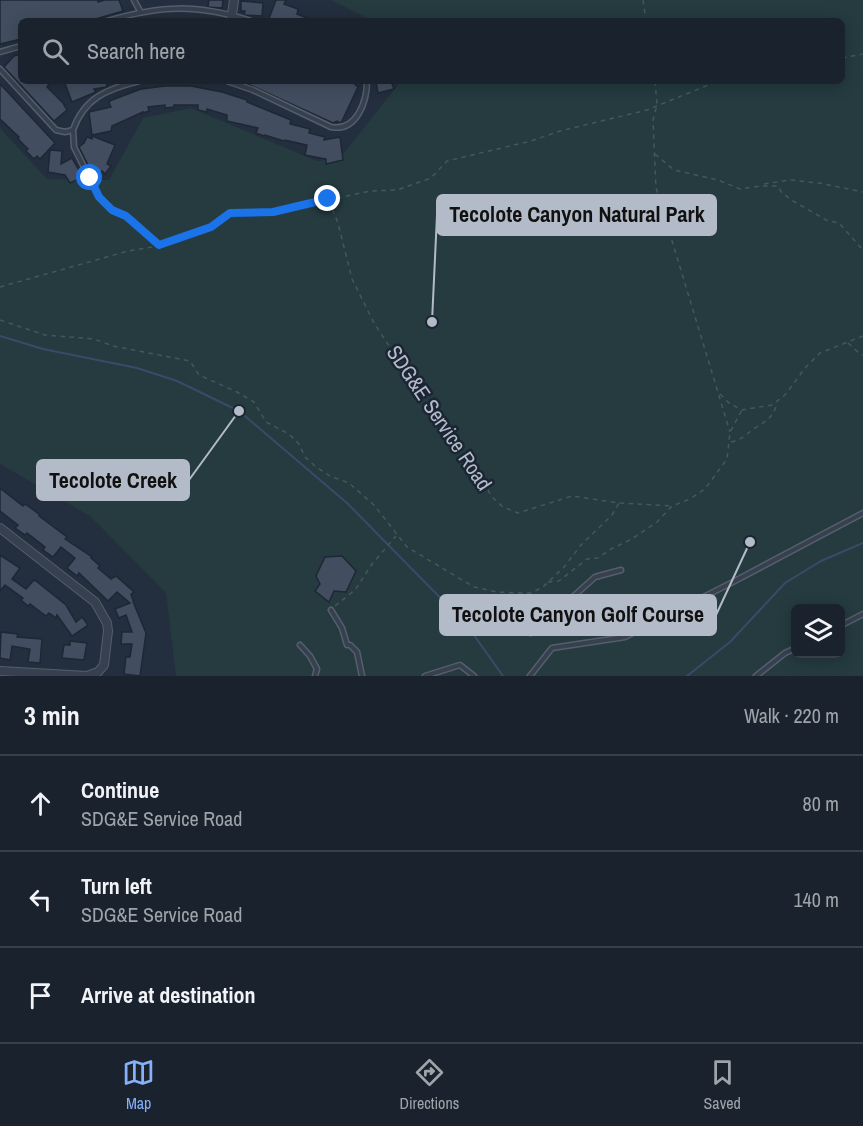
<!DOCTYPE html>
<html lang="en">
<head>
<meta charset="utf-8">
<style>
  :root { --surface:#1a222e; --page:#232a36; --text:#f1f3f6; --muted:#9fa4aa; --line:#383f4a; --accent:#87b0fa }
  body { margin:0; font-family:"Archivo Narrow",sans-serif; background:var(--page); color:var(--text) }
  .controls { position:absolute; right:18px; bottom:18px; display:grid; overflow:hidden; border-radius:9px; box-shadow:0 3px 15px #0003 }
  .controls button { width:54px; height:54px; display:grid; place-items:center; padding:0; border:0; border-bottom:2px solid var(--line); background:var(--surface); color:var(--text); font:30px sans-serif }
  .stop { position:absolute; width:18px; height:18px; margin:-14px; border:4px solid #1a73e8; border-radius:50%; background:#fff }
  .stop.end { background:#1a73e8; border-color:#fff; box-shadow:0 2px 6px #0008 }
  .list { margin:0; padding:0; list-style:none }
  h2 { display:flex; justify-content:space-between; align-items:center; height:78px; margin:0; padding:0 24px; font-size:26px }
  h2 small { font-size:20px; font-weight:400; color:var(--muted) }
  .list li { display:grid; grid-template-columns:39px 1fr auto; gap:18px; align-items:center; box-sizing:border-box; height:96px; padding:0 24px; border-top:2px solid var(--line) }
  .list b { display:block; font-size:22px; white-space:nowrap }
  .list p { margin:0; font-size:20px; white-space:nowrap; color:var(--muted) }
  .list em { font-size:20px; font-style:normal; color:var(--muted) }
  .icon { flex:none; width:33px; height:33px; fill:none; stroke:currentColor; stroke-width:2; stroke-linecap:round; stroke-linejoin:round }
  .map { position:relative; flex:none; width:863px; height:676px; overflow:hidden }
  .search { position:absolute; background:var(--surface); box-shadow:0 3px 15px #0003; left:18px; right:18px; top:18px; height:66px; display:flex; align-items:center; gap:15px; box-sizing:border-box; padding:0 21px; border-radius:9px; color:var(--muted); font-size:22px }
  .sheet { height:366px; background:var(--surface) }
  nav { display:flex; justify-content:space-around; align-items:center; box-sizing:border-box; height:84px; border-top:2px solid var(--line); background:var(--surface); font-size:16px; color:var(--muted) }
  nav a { display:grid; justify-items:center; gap:3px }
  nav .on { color:var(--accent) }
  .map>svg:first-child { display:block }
</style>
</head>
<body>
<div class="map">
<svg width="863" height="676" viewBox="0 0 863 676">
  <rect width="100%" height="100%" fill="#232e3e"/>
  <path fill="#253b3f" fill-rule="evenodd" d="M331 0H863V676H176L166 593 90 516 0 464V128L47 179 109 180 143 118 191 108 317 161 340 158 401 81H842V21H373ZM796 608H840V654H796Z"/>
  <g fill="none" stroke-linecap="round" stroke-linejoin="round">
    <g stroke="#384b68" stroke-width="2">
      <path d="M0 336 43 349 137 368 177 381 239 411 347 503 466 624 503 676"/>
      <path d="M687 676 730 642 785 583 821 561 863 543"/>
    </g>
  </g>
  <g fill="#424e60" stroke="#1e2735" stroke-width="1.5">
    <path d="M0 0H98V2L105 0H119L123 11 89 21H21V39L0 44Z"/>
    <path d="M209 0H223L222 8 208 7Z"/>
    <path d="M276 0H286L284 4 298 9 297 14 314 21H268Z"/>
    <path d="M241 1 263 3 262 16 244 15 245 11H241Z"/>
    <path d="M21 54V81H46L49 84 47 87 65 105H64L67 110 54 121 4 67 14 56Z"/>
    <path d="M64 81H106L107 87 94 89 96 92 72 102Z"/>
    <path d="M241 81H351L358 87 341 123 337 121 333 123Z"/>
    <path d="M376 81H391L394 89 378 93Z"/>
    <path d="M0 84 55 143 40 159 37 156 34 159 26 151 28 149 18 139 19 137 0 119Z"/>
    <path d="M165 86H191L222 92 247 100V102L291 120 290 124 310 129 309 133 325 137 324 140 340 137 343 160 326 164V159L305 155 307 145 285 140 284 141 265 135 264 136 256 133 258 128 227 121V115L207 109V112L198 110V105H174V107L165 108V105L148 107 149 111 143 113V112L112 126 111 131 92 135 89 112 111 107 109 102 112 100 141 89Z"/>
    <path d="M92 136 115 145 107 164 111 166 105 174 102 171 99 175 89 167 79 147 84 143 87 137 92 139Z"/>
    <path d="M50 150 62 151 61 164 72 158 83 177 70 183 65 175 48 172Z"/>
    <path d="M0 488 23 506 25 504 32 509 40 515 39 516 67 537 65 539 92 557 91 558 100 566 98 568 111 579 116 576 134 592 131 594 134 604 146 633 140 676 124 674 126 657H130L132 644H121L122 632H132L126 615 119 618 115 609 130 603 117 592 108 601 79 573 77 576 67 568 75 558 61 547 53 557 43 550 45 547 27 533 25 535 15 528 18 525 0 511Z"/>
    <path d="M0 555 20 568 12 579 26 589 34 580 36 581 66 605 76 622 82 617 88 625 72 636 57 615 56 618 49 613 46 616 30 604 28 606 21 600 23 598 5 585 0 591Z"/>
    <path d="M342 556 356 571 346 592 334 591 329 602 315 591 320 584 316 576 325 557Z"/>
    <path d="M1 632 18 634 17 637 42 639 40 663 28 662 30 649 12 646 10 660 0 658Z"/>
    <path d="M70 641 87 643 84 660 62 658 64 645H70Z"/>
  </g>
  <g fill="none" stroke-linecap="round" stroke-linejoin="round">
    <defs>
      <g id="lane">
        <path d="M134 0 140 11"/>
        <path d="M107 21C161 5 197 4 251 21"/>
        <path d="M0 52 21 46"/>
        <path d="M0 69 56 130 65 132 73 130C84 98 107 89 139 81"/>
        <path d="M227 81 253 90 331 127C357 132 367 101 367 81"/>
        <path d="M73 130 74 147 99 197 112 210 126 216 159 245"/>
        <path d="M331 610 342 628 347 645H350L357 652 362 676"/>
        <path d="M840 626 863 614"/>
        <path d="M531 633 529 622 531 619 546 621 595 577 621 570"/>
        <path d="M300 645 310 656 317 669 315 676"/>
        <path d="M425 676 460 665 474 676"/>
        <path d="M530 676 552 648 625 637 731 583 863 513"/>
        <path d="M756 676 785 653 796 648"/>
      </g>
      <g id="street">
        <path d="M231 21 234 0"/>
        <path d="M0 528 95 602 107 623 108 631 104 665 98 672 87 676 0 671"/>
      </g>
    </defs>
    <use href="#lane" stroke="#555e6c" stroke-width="7"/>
    <use href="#street" stroke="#555e6c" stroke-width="10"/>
    <g stroke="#43585c" stroke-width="1.5" stroke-dasharray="4.5 4.5" stroke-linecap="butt">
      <path d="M643 0 646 21"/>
      <path d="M842 58 863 54"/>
      <path d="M655 81 657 105 653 120 656 188 730 432"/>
      <path d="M655 154 674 170 718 180 740 189 760 186H778L782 193 793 201 826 220 839 223 863 250"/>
      <path d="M764 184 790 180 819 183 863 192"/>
      <path d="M329 201 338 223 352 279 374 323 420 393 471 460 492 497 503 507 518 513 572 496 619 503 672 506"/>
      <path d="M166 243 211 227 230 213 273 212 370 191 397 190 431 178 447 161 531 141 560 131 647 110 718 81"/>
      <path d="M0 287 128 251 153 247"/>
      <path d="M0 320 45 335 94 339 113 346 190 361 199 375 237 392 254 402 266 422 289 434 299 444 305 457 315 466 330 476 349 483 374 505 407 547 474 587 497 592 517 593H531L543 587 564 567 581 545 612 515 619 503"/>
      <path d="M848 343 860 354 863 355"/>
      <path d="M720 394 729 403 742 410 772 405 786 394 805 368 820 353 863 336"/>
      <path d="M731 442C741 440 744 436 752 430 764 422 773 419 777 403"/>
      <path d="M548 582 559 581 587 559 598 558 611 549 630 540 657 522 672 506 690 499 705 489 727 459 730 432 742 410"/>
      <path d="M335 606 355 590 372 564 396 536"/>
    </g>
    <use href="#lane" stroke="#37404e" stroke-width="4"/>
    <use href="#street" stroke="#37404e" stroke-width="8"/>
  </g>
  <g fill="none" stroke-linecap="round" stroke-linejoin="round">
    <path stroke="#1a73e8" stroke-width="8" d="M90 178 99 197 112 210 126 216 159 245 211 227 230 213 273 212 328 199"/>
  </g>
  <g text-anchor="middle" stroke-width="5" stroke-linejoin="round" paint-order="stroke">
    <g font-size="21" fill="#b3bbc9" stroke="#1c2533">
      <text transform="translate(439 418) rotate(56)" y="7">SDG&amp;E Service Road</text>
    </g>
  </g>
  <path fill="none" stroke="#b3bbc9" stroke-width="2" d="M432 322L437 215M239 411L189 480M750 542L716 615"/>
  <g fill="#b3bbc9" stroke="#1c2533" stroke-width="2">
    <circle cx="432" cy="322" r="6"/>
    <circle cx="239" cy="411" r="6"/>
    <circle cx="750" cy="542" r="6"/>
  </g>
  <g fill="#b3bbc9" stroke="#b3bbc9" stroke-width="2">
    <rect x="437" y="195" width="279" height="40" rx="6"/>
    <rect x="37" y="460" width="152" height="40" rx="6"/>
    <rect x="440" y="595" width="276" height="40" rx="6"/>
  </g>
  <g font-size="22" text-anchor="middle" font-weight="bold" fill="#111">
    <text x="577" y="222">Tecolote Canyon Natural Park</text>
    <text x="113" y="488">Tecolote Creek</text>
    <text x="578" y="622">Tecolote Canyon Golf Course</text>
  </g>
</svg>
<div class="controls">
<button><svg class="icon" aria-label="layers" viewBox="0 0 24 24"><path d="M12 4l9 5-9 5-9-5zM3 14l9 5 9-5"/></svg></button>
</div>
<div class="stop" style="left:90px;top:178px"></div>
<div class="stop end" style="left:328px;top:199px"></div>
<div class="search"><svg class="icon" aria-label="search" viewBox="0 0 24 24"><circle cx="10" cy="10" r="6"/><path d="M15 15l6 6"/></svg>Search here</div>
</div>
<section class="sheet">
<h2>3 min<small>Walk · 220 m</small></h2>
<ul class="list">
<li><svg class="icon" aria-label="ahead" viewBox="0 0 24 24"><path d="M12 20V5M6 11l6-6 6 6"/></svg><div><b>Continue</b><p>SDG&amp;E Service Road</p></div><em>80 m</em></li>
<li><svg class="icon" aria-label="left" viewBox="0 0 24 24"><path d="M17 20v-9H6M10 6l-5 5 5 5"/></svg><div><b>Turn left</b><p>SDG&amp;E Service Road</p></div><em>140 m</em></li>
<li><svg class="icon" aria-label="arrive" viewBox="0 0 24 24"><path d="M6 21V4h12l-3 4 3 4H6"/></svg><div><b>Arrive at destination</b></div></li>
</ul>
</section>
<nav>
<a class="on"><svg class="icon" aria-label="map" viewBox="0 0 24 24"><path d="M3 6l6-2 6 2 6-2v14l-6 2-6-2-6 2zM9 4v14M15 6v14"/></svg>Map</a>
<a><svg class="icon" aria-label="directions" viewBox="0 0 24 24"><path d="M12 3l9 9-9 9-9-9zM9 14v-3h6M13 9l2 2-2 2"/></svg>Directions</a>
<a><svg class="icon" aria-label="saved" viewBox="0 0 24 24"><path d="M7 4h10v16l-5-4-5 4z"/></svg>Saved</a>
</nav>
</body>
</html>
